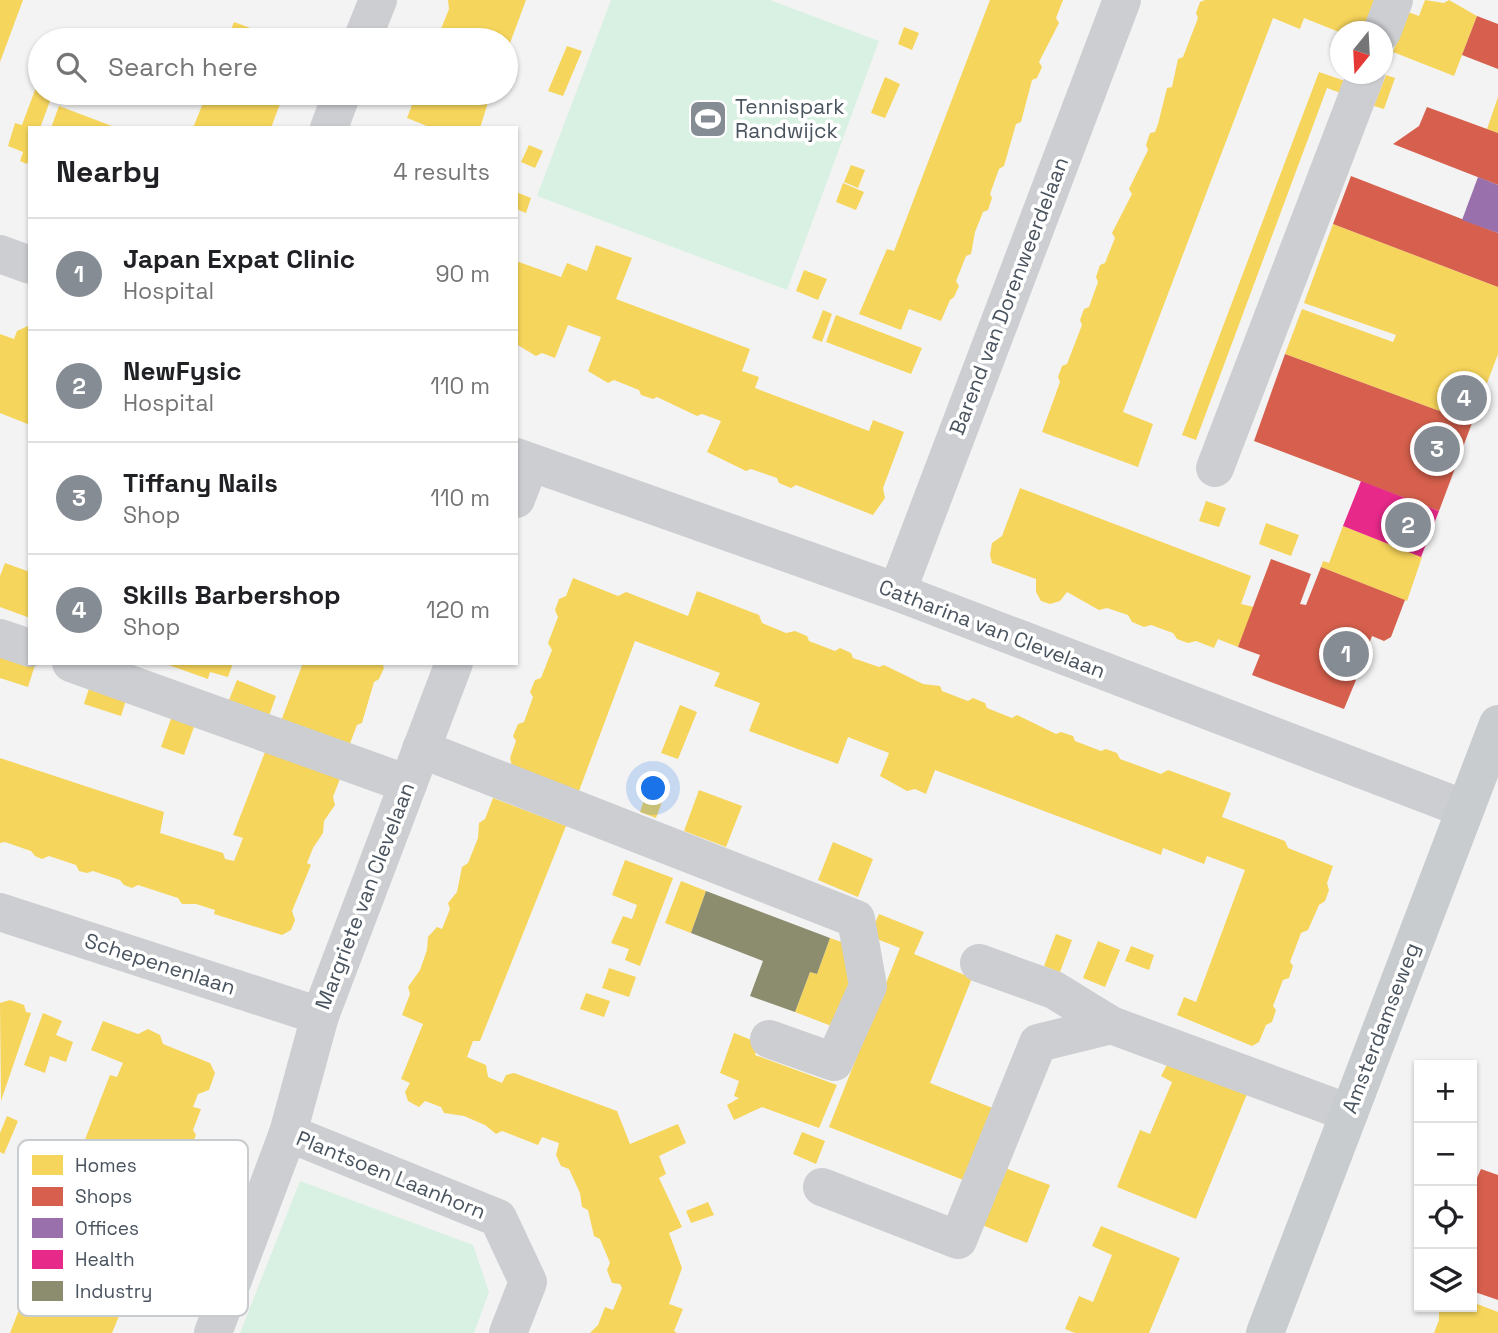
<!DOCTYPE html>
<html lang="en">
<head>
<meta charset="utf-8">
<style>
  :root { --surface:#fff; --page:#f2f2f2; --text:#202124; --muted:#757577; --line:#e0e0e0; --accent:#858c93 }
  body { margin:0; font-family:"Space Grotesk",sans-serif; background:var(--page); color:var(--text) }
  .controls { position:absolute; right:21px; bottom:21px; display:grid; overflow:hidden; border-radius:0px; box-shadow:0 2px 5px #0004 }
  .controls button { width:63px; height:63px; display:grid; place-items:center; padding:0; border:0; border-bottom:2px solid var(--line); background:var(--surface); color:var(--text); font:35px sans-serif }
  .compass { position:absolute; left:1330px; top:21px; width:63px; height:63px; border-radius:50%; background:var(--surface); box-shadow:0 2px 5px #0004; rotate:198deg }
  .you { position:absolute; left:654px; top:789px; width:24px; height:24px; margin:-18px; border:5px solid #fff; border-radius:50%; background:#1a73e8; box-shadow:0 0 0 10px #1a73e833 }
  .badge { display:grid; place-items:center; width:46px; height:46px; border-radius:50%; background:var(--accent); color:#fff; font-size:23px; font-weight:700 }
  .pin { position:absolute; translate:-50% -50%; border:4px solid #fff; box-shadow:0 2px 7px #0006 }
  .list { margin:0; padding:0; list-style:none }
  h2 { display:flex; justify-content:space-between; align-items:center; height:91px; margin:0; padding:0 28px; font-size:30px }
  h2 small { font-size:23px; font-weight:400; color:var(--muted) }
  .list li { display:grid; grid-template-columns:46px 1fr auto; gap:21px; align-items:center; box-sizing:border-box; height:112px; padding:0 28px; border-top:2px solid var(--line) }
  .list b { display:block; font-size:26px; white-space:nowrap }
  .list p { margin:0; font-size:23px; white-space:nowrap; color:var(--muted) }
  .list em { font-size:23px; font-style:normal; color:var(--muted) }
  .icon { flex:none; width:38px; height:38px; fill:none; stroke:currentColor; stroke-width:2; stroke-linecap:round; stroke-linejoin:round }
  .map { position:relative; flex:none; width:1498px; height:1333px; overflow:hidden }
  .search { position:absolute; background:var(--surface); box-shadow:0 2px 5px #0004; left:28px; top:28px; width:490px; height:77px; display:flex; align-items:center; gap:18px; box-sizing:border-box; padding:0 24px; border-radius:38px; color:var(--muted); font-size:26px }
  .panel { position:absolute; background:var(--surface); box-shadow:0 2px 5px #0004; left:28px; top:126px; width:490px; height:539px; border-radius:0px }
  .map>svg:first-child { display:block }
</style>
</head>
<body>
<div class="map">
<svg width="1498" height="1333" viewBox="0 0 1498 1333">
  <rect width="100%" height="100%" fill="#f3f3f3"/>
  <g fill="#d9f1e3">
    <path d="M611 0H770L879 41 787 290 537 196Z"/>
    <path d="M300 1181 473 1245 489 1292 474 1333H240Z"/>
  </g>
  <g fill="#f6d55c">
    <path d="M0 0H23L0 62Z"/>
    <path d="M448 0H526L506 54V40H433L439 34 449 9Z"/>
    <path d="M990 0H1063L1056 18 1059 23 1039 62 1042 67 1037 78 1032 80 1021 122 1016 124 1004 166 999 169 990 194 992 198 988 210 983 212 975 232 971 254 966 256 956 281 959 286 954 297 950 300 941 321 909 309 901 330 859 314 887 249 894 251Z"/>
    <path d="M1205 0H1378L1371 32H1339L1304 18 1300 29 1273 18 1123 412 1153 424 1138 467 1042 432 1060 382 1058 377 1062 366 1067 364 1082 325 1080 320 1084 309 1089 307 1098 282 1096 277 1100 265 1105 263 1115 238 1112 233 1132 194 1129 189 1148 150 1146 145 1150 133 1155 132 1158 124 1167 88 1172 87 1178 59 1183 57 1198 18 1196 13 1200 2Z"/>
    <path d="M1425 0 1444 3 1449 0 1477 16 1454 76 1393 52 1408 12 1419 16Z"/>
    <path d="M234 22 283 40H227Z"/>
    <path d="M904 27 919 33 912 50 898 44Z"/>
    <path d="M567 46 582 51 563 96 548 91Z"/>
    <path d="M1319 72 1351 83 1346 95 1327 88 1196 440 1182 435Z"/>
    <path d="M1386 75 1395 78 1384 109 1374 106Z"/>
    <path d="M885 77 900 84 885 118 871 113Z"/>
    <path d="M38 82 40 93H53L40 128H30V156L27 164 20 161 23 152 8 146 15 123 22 125Z"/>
    <path d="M207 93H284L271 128H193Z"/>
    <path d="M413 93H491L480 128H432L407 118 415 97Z"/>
    <path d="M1498 97V133L1487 129Z"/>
    <path d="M59 106 104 123 117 128H51Z"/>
    <path d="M529 145 543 151 535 168 521 162Z"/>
    <path d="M851 165 865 170 858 188 844 182Z"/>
    <path d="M843 183 864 192 856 210 836 202Z"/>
    <path d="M516 192 531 198 526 213 516 209Z"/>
    <path d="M1333 224 1498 287V354L1472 423 1285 354 1302 309 1393 342 1396 335 1304 303Z"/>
    <path d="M596 245 632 258 616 299 750 349 742 371 759 377 755 388 869 431 873 420 904 432 883 488 885 498 873 515 796 485 791 488 779 483 777 478 751 469 746 471 707 452 721 421 702 414 697 416 657 397 653 399 641 395 639 390 614 380 608 383 588 371 601 337 568 325 555 358 542 353 536 356 516 344V261L561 277 567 263 587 271Z"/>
    <path d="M804 270 827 279 818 300 796 291Z"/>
    <path d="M823 310 832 314 822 342 812 338Z"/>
    <path d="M836 315 922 348 911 374 826 342Z"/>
    <path d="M30 325V425L0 413V334L14 339 17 331Z"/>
    <path d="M1020 488 1251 576 1241 604 1254 607 1238 647 1218 639 1214 648 1196 641 1188 643 1177 639 1173 633 1151 625 1144 627 1132 622 1128 615 1107 608 1099 610 1067 592 1060 601 1050 604 1041 601 1036 592V579L992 563 990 555 992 543 1002 536Z"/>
    <path d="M1206 501 1226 508 1219 527 1199 521Z"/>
    <path d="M1266 523 1299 535 1291 556 1259 544Z"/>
    <path d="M1343 526 1422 557 1407 601 1321 567 1323 561 1329 563Z"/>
    <path d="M5 563 30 572V618L0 607V576Z"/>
    <path d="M573 578 618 596 626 592 688 616 697 591 759 615 762 623 786 633 795 631 807 636 809 641 835 651 840 648 851 653 853 658 879 667 884 665 923 684 940 686 942 691 968 701 973 698 985 703 987 708 1012 718 1017 715 1056 734 1061 732 1073 736 1075 741 1101 751 1106 749 1117 753 1120 759 1161 774 1168 770 1231 793 1222 817 1285 841 1288 848 1333 866 1327 883 1329 890 1325 901 1319 905 1308 930 1301 933 1290 962 1293 966 1289 978 1283 980 1273 1006 1276 1010 1272 1022 1266 1025 1259 1042 1252 1046 1177 1015 1184 997 1196 1002 1245 870 1207 856 1204 864 1163 848 1161 855 935 770 926 794 915 789 907 791 880 776 889 753 848 737 838 764 749 731 760 703 714 686 720 673 659 650 635 641 579 791 512 766 510 758 516 741 513 736 518 724 524 722 533 697 530 692 535 680 541 678 552 650 548 643 558 617 555 610 559 599 566 596Z"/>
    <path d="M0 653 35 665 28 687 0 678Z"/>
    <path d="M163 663H233L228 677 210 672 208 679Z"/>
    <path d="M303 663H382L384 668 379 679 374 682 362 723 357 725 349 746 281 721Z"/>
    <path d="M237 680 276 696 269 716 229 700Z"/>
    <path d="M90 685 127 697 121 716 84 704Z"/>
    <path d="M680 705 697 712 678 759 661 753Z"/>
    <path d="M173 713 196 721 184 755 161 747Z"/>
    <path d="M267 747 341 776 333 797 335 805 324 821 323 833 313 848 307 863 311 865 292 911 295 920 291 930 282 935 214 914 215 910 196 904H182L178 898 138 885 132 888 124 885 120 880 93 871 87 873 79 871 76 865 49 856 42 859 35 856 31 851 5 842 0 843V758L164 812 160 833 223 853 225 859 234 861 243 838 233 835Z"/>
    <path d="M648 788 665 794 656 818 640 812Z"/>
    <path d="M699 790 742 806 726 847 684 831Z"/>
    <path d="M493 798 566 826 480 1041H473L467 1057 486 1065 488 1077 502 1083 506 1075 514 1073 617 1111 630 1144 678 1124 686 1143 659 1156 666 1174 659 1178 682 1227 669 1233 682 1268 669 1304 683 1309 674 1331 677 1333H590L598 1325 605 1307 613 1310 622 1288 620 1284 612 1283 607 1270 610 1263 600 1239 594 1236 588 1210 582 1207 580 1193 569 1169 561 1166 556 1155 559 1143 542 1137 538 1145 502 1131 496 1134 485 1125 464 1116 444 1113 441 1107 425 1101 419 1107 408 1101 405 1092 410 1083 401 1079 423 1024 402 1015 410 994 408 987 420 970 427 950 428 937 437 927 442 929 450 909 448 903 457 892 462 867 468 863 478 838 479 823 485 819Z"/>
    <path d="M833 842 873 859 858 897 818 880Z"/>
    <path d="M625 860 673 878 640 966 625 960 629 949 611 943 623 916 632 919 637 905 612 895Z"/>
    <path d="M681 881 706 891 691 933 665 923Z"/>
    <path d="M879 914 924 932 914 954 972 978 930 1083 1000 1111 971 1183 829 1127 900 948 869 936Z"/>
    <path d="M1056 934 1072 940 1060 972 1044 966Z"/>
    <path d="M830 938 847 944 853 977 834 1027 795 1012 810 972 817 974Z"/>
    <path d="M1098 941 1120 950 1105 987 1083 978Z"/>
    <path d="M1131 946 1154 955 1149 970 1125 961Z"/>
    <path d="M609 968 636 977 629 997 602 988Z"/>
    <path d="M586 993 610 1001 604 1017 580 1009Z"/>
    <path d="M10 1000 24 1005 26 1012 31 1013 1 1101 0 1003Z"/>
    <path d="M43 1013 62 1021 56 1035 73 1042 66 1062 50 1056 45 1073 24 1065Z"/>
    <path d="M103 1021 138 1034 148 1029 160 1035 163 1044 210 1063 215 1073 209 1090 198 1094 193 1107 201 1109 193 1130 196 1135 191 1148 185 1149 175 1174 179 1179 174 1192 167 1193 158 1218 162 1224 157 1236 150 1237 146 1247 150 1253 145 1265 139 1267 129 1292 133 1297 128 1309 121 1311 112 1333H10L110 1075 117 1077 123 1063 91 1050Z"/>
    <path d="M734 1033 759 1043 755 1055 837 1085 819 1128 762 1107 734 1120 727 1105 739 1098 734 1096 739 1081 720 1073Z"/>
    <path d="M1169 1061 1247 1094 1196 1219 1117 1187 1140 1130 1150 1134 1172 1082 1161 1076Z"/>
    <path d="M7 1116 18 1121 4 1154 0 1152V1133Z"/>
    <path d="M802 1132 825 1141 816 1164 793 1154Z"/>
    <path d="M1005 1168 1050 1185 1027 1243 982 1225Z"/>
    <path d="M708 1202 714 1215 691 1223 686 1211Z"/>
    <path d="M1101 1226 1180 1258 1149 1333H1075L1065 1329 1079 1296 1093 1302 1112 1255 1092 1246Z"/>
    <path d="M1472 1302 1498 1312V1333H1434L1439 1320V1307H1472Z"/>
  </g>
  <g fill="#d6604d">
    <path d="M1477 16 1498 24V69L1462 55Z"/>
    <path d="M1427 107 1498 133V185L1393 144 1419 126Z"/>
    <path d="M1351 176 1498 233V287L1333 224Z"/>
    <path d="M1285 354 1472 423 1439 511 1254 441Z"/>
    <path d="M1271 559 1311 574 1300 604 1306 605 1321 567 1405 600 1391 637 1384 641 1372 636 1360 668 1354 670 1351 678 1356 680 1344 709 1252 675 1260 655 1238 647Z"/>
    <path d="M1481 1169 1498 1175V1300L1472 1291V1189Z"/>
  </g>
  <path fill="#9970ab" d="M1478 177 1498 185V233L1462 220Z"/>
  <path fill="#e7298a" d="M1361 481 1439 511 1421 557 1343 526Z"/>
  <path fill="#8c8c6e" d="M706 891 830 938 817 974 810 972 795 1012 750 996 763 961 691 933Z"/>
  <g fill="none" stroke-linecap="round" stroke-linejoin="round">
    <g stroke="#ccced1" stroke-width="38">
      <path d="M1382 32 1394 0"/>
      <path d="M362 40 378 0"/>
      <path d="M329 128 342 93"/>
      <path d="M0 254 30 265"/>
      <path d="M516 457 897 592 1465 809"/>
      <path d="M1215 468 1366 74"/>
      <path d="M516 499 530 463"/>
      <path d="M897 592 1122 0"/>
      <path d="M0 638 30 648"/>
      <path d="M71 663 408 784"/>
      <path d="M421 749 856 919 868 986 834 1062 769 1039"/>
      <path d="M0 912 320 1016"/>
      <path d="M979 963 1054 990 1111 1025 1349 1113"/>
      <path d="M288 1133 498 1218 528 1282 508 1333"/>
      <path d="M822 1187 958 1240 1038 1043 1111 1025"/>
      <path d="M213 1333 288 1133 320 1016 454 663"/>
    </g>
    <path stroke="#c9cccf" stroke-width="38" d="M1265 1333 1498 724"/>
  </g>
  <defs>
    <symbol id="stadium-square" viewBox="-11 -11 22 22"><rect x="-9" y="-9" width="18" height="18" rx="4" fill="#858c93" stroke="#fff"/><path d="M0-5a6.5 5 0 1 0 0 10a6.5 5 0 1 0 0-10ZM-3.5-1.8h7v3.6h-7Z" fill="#fff"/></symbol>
  </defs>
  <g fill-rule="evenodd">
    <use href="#stadium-square" x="686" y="97" width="44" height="44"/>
  </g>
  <g text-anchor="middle" stroke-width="7" stroke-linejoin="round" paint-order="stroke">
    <g font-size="21" fill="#4a545f" stroke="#fff" text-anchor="start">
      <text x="735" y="114">Tennispark<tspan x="735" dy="24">Randwijck</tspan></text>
    </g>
    <g font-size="21" fill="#4a545f" stroke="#fff">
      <text transform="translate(1009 296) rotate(-69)" y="7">Barend van Dorenweerdelaan</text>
      <text transform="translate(992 629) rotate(21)" y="7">Catharina van Clevelaan</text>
      <text transform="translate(365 896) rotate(-69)" y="7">Margriete van Clevelaan</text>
      <text transform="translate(160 964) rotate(18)" y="7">Schepenenlaan</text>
      <text transform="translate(1381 1028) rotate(-69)" y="7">Amsterdamseweg</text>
      <text transform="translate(391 1175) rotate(22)" y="7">Plantsoen Laanhorn</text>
    </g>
  </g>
  <rect x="18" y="1140" width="230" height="176" rx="10" fill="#fff" stroke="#c9cccf" stroke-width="2"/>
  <rect x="32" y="1155" width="31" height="20" fill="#f6d55c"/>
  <rect x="32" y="1187" width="31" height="19" fill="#d6604d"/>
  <rect x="32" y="1218" width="31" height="20" fill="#9970ab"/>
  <rect x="32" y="1250" width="31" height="19" fill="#e7298a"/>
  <rect x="32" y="1281" width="31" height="20" fill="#8c8c6e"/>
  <g font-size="19" fill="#4a545f">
    <text x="75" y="1172">Homes</text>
    <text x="75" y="1203">Shops</text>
    <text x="75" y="1235">Offices</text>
    <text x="75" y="1266">Health</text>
    <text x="75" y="1298">Industry</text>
  </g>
</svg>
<div class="controls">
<button>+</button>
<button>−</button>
<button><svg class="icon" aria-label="locate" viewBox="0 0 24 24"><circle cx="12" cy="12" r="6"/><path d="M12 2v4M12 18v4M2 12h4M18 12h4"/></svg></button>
<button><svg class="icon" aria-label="layers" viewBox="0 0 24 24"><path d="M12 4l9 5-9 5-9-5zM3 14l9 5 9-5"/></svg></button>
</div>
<svg class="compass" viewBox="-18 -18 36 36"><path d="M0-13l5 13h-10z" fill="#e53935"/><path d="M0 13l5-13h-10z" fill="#757577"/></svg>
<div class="you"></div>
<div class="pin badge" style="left:1346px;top:654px">1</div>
<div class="pin badge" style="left:1408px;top:525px">2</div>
<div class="pin badge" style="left:1437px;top:449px">3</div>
<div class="pin badge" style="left:1464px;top:398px">4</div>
<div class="search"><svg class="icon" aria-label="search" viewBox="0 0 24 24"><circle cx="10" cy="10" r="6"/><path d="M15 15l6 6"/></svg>Search here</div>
<section class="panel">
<h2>Nearby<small>4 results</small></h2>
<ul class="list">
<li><span class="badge">1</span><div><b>Japan Expat Clinic</b><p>Hospital</p></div><em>90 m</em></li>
<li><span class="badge">2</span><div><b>NewFysic</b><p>Hospital</p></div><em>110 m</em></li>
<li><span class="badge">3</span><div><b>Tiffany Nails</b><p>Shop</p></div><em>110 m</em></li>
<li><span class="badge">4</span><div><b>Skills Barbershop</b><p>Shop</p></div><em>120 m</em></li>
</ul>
</section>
</div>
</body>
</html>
